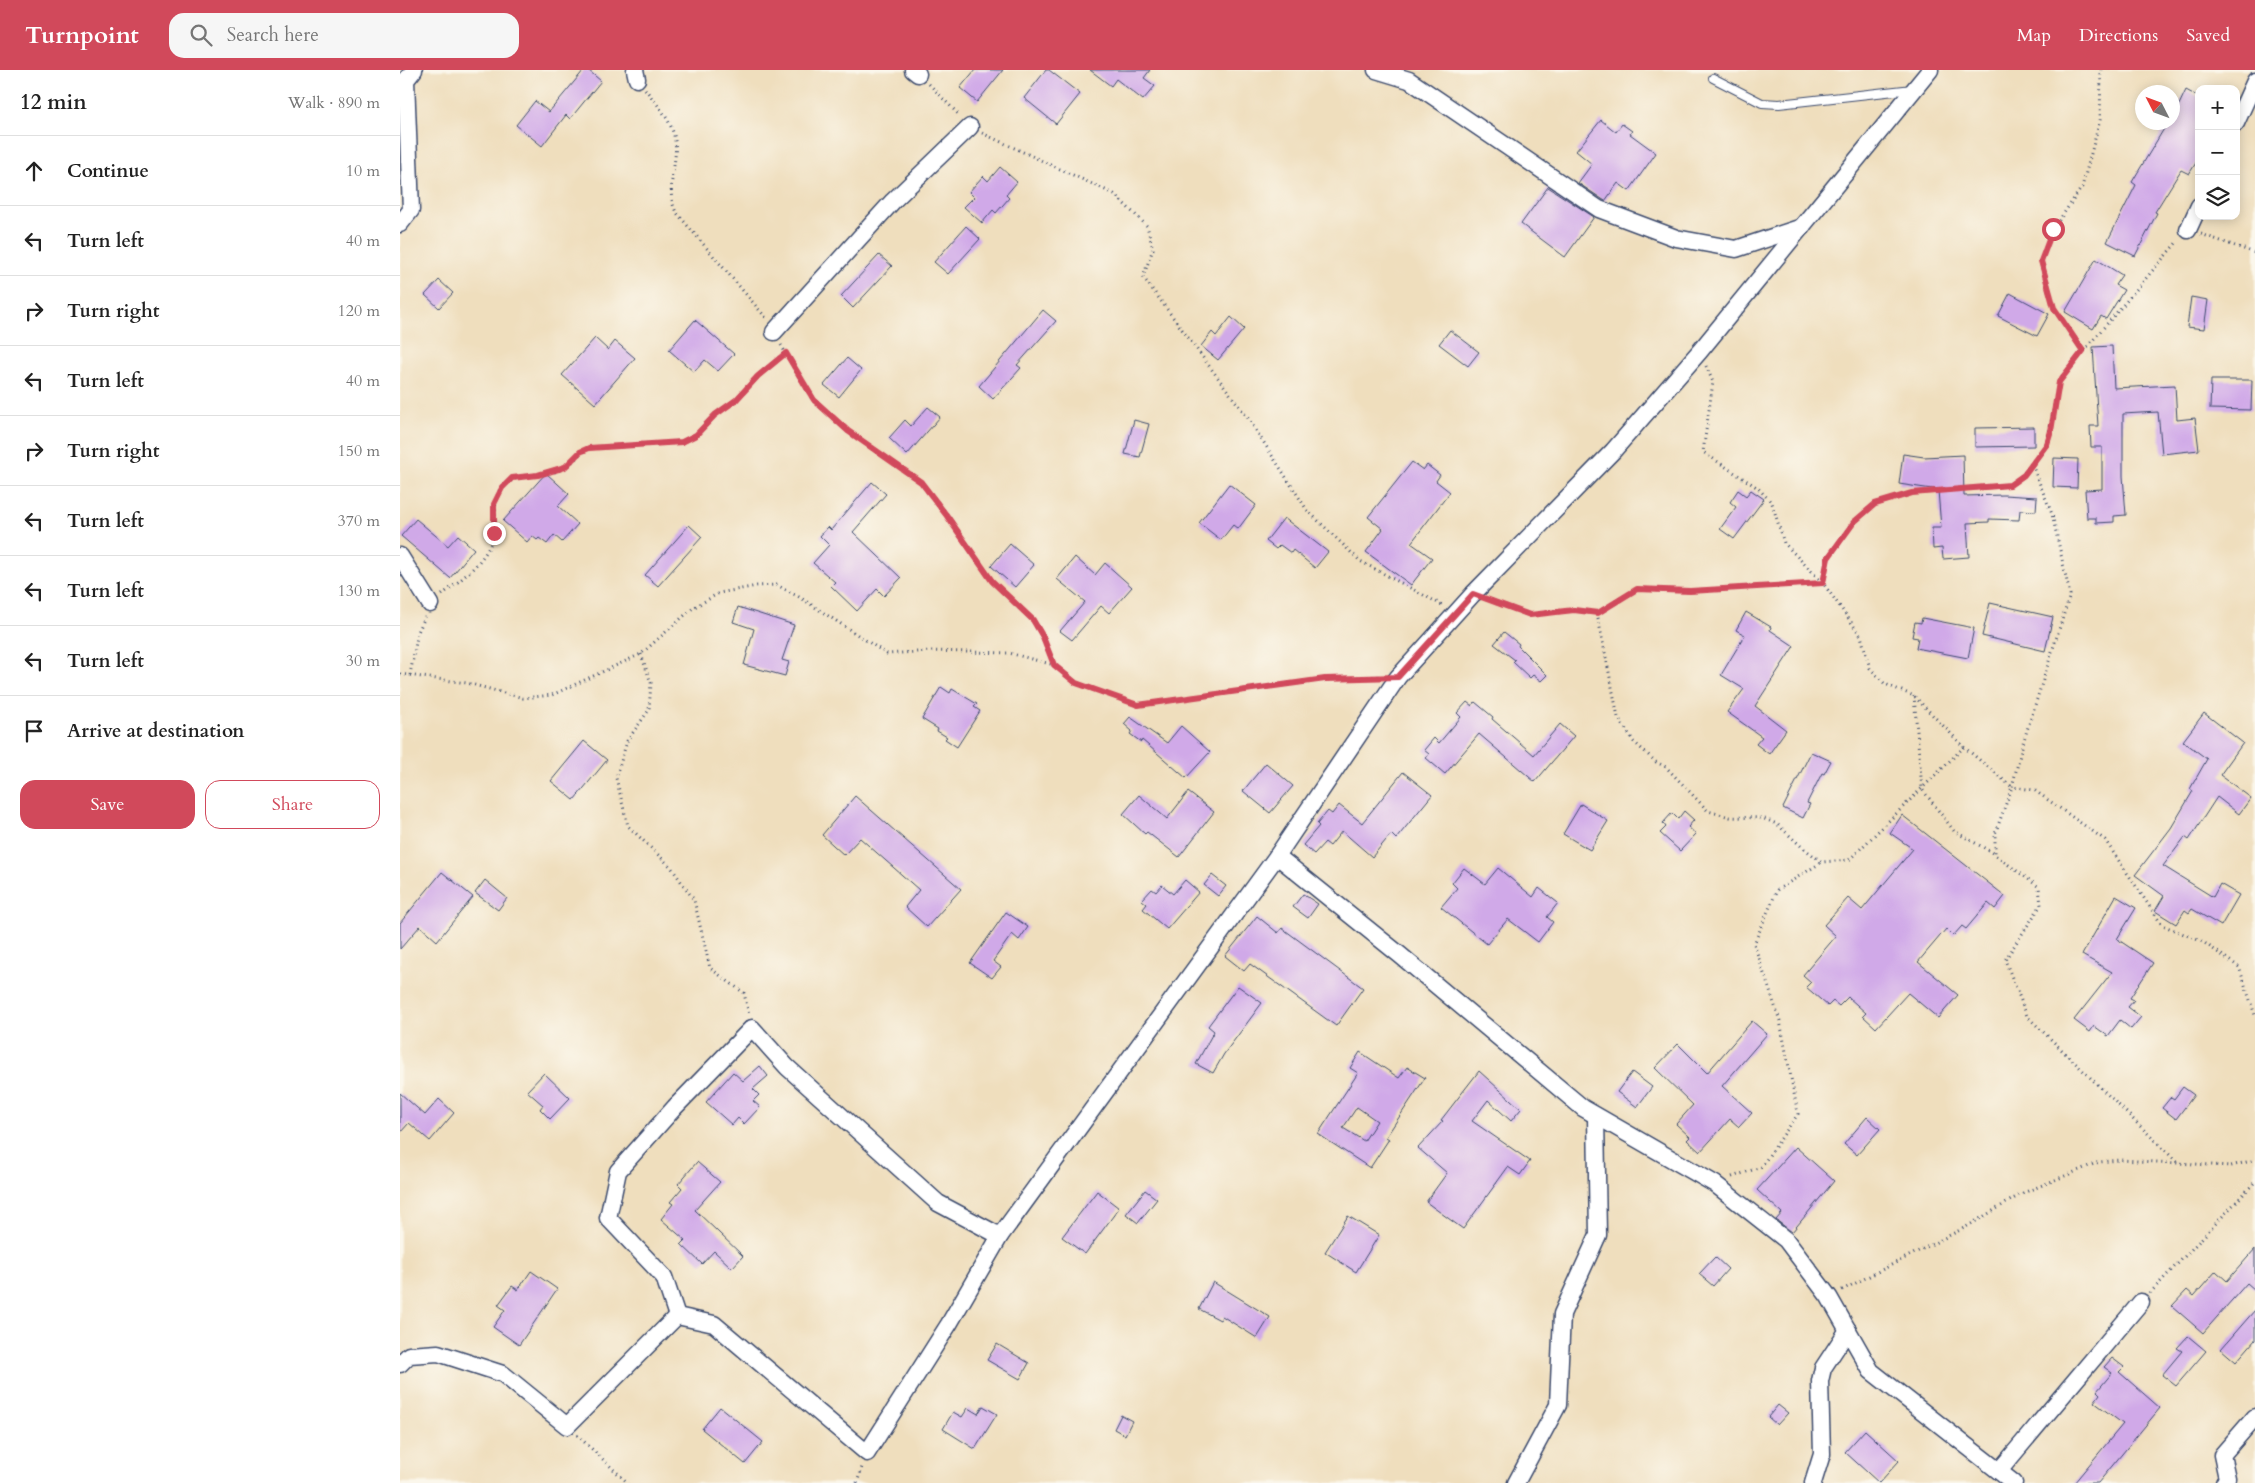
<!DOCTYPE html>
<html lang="en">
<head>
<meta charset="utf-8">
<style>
  :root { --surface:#fff; --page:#f6f6f6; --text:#222; --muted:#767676; --line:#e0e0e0; --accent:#d1495b }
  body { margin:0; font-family:Cardo,serif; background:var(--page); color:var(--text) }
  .controls { position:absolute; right:15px; top:15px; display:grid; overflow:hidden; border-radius:10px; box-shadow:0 2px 12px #0003 }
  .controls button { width:45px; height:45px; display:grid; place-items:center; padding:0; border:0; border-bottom:1px solid var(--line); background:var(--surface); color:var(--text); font:25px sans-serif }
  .compass { position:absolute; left:1735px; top:15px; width:45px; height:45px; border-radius:50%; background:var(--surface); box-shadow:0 2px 12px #0003; rotate:312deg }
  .stop { position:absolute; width:15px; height:15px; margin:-11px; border:4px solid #d1495b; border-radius:50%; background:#fff }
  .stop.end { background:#d1495b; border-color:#fff; box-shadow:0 1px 5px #0008 }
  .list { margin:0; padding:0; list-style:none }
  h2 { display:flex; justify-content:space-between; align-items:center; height:65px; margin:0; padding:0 20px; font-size:21px }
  h2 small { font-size:16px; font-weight:400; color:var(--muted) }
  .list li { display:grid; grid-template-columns:32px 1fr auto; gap:15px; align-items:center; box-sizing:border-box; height:70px; padding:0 20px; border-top:1px solid var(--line) }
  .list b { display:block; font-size:19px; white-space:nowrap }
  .list em { font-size:16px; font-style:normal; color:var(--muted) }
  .actions { display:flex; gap:10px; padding:15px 20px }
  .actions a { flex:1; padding:11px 0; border:1px solid var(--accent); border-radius:15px; text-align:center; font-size:18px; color:var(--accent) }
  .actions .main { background:var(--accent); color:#fff }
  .icon { flex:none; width:28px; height:28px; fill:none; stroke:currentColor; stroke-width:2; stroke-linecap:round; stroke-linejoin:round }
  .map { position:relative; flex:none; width:1855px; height:1413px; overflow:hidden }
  header { display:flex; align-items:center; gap:30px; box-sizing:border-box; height:70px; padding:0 25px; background:var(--accent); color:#fff }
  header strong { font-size:24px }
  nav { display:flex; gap:28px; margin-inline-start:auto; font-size:18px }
  .search { width:350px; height:45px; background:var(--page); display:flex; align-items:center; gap:12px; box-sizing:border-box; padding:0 18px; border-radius:15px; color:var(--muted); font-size:19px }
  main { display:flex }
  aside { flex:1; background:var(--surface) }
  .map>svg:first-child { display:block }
</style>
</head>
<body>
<header>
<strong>Turnpoint</strong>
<div class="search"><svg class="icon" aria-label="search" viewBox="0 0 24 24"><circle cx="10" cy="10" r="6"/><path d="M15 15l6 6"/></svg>Search here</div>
<nav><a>Map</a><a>Directions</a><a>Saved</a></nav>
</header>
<main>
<aside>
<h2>12 min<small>Walk · 890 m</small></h2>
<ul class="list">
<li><svg class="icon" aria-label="ahead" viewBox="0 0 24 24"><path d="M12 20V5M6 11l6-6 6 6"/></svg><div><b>Continue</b></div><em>10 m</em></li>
<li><svg class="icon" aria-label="left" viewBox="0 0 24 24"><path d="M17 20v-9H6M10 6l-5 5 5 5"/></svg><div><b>Turn left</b></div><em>40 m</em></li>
<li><svg class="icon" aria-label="right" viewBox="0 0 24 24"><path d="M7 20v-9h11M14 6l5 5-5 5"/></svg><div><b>Turn right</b></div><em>120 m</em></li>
<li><svg class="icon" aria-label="left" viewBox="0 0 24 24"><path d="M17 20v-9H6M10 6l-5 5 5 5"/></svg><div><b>Turn left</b></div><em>40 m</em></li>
<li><svg class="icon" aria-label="right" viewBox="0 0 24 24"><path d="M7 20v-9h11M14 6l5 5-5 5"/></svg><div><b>Turn right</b></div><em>150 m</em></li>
<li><svg class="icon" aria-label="left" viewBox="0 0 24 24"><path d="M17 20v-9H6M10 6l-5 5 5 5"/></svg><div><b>Turn left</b></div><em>370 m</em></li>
<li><svg class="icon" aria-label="left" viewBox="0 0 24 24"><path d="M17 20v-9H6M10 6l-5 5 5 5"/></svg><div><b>Turn left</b></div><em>130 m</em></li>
<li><svg class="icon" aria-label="left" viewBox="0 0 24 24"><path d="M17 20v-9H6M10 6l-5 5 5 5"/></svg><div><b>Turn left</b></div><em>30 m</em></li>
<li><svg class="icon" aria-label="arrive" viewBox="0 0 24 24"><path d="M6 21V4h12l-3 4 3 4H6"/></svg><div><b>Arrive at destination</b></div></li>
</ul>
<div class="actions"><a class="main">Save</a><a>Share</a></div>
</aside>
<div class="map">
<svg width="1855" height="1413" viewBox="0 0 1855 1413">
  <rect width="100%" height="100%" fill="#fbf7ec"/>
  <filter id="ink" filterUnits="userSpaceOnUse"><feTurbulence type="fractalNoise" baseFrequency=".02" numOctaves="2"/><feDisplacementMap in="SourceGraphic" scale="10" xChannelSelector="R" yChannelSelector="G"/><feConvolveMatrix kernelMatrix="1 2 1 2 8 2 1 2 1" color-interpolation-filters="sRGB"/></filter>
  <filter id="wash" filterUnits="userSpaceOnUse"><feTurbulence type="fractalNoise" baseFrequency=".0096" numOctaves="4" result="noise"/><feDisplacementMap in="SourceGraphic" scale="20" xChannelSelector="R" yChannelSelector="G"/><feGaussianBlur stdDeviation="1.12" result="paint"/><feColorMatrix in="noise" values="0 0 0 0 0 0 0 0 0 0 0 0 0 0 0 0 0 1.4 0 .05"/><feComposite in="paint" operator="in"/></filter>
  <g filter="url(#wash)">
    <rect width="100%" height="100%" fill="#efdebd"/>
    <g id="blocks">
      <g fill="#d0a9e8" fill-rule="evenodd">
        <path d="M184 0H188L201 11 170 49 166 45 142 76 116 55 135 31 149 42Z"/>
        <path d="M575 0H603L577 32 560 18Z"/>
        <path d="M646 0H649L680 24 656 54 624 28Z"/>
        <path d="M690 0H750L744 8 755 16 743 30 716 9 711 16Z"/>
        <path d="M1786 20 1799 27V88L1789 104 1781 100 1755 142 1757 143 1735 186 1707 172 1736 115 1732 112 1768 52H1772V37L1777 39Z"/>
        <path d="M1201 50 1216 62 1222 54 1232 61 1230 64 1256 83 1229 121 1218 113 1205 131 1178 113 1192 94 1176 81Z"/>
        <path d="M600 97 617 112 606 125 609 128 596 143 593 140 582 153 564 137 574 127 569 122 583 106 588 111Z"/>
        <path d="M1148 117 1194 147 1165 187 1121 154Z"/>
        <path d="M566 156 580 169 548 204 534 192Z"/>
        <path d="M479 185 492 196 453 238 441 226Z"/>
        <path d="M1696 189 1722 205 1715 215 1724 220 1706 249 1701 246 1693 259 1665 242Z"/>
        <path d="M39 210 53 223 39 238 25 225Z"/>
        <path d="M1610 223 1649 244 1637 266 1598 246Z"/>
        <path d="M1791 227 1808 230 1804 259 1787 257Z"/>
        <path d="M643 240 656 251 617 295 621 298 593 329 579 316Z"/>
        <path d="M831 247 844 259 818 290 801 276 812 262 816 266Z"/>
        <path d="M295 250 334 284 318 301 305 290 294 302 269 280Z"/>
        <path d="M1050 260 1079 282 1068 296 1039 274Z"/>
        <path d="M195 268 208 280 215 271 235 288 195 334 162 305Z"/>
        <path d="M1712 276 1714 318 1775 315 1777 350 1795 348 1799 380 1762 384 1758 342 1723 344V406L1726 445 1714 446V452L1696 453V448H1687L1685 420 1702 419V377H1691L1690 356H1698L1693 277Z"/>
        <path d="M447 288 461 300 439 327 424 315Z"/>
        <path d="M1811 310H1852L1851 340 1810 339Z"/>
        <path d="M528 337 540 347 507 385 489 368 505 350 511 356Z"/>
        <path d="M734 350 749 354 740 387 725 384Z"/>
        <path d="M1634 357V376L1575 377V358Z"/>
        <path d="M1503 384 1524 387 1563 385 1564 426 1604 425 1637 427 1636 441 1620 440 1619 450 1589 449V452L1567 453 1569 487 1543 489 1542 478 1533 479 1532 458H1541L1538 420 1499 414Z"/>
        <path d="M1654 388 1678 389 1677 418 1653 417Z"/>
        <path d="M1012 392 1023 400 1027 395 1040 405 1036 411 1050 422 1011 473 1032 488 1011 515 966 482 983 459 968 447Z"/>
        <path d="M146 403 169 424 158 436 178 454 162 472 154 465 147 474 139 468 137 470 132 466 127 472 103 451Z"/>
        <path d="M472 412 486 424 453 462 501 508 484 526 477 519 457 541 431 516 435 512 413 493 429 475 420 466 428 457 431 460Z"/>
        <path d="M829 414 856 435 838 459 833 455 821 470 799 453Z"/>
        <path d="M1338 420 1346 426 1351 420 1364 429 1334 469 1320 459 1336 437 1330 432Z"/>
        <path d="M884 448 928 482 915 498 893 480 891 483 880 475 876 479 866 471Z"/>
        <path d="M16 449 48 476 58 465 74 479 50 508 1 466Z"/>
        <path d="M289 455 302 467 258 516 245 505Z"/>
        <path d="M610 474 634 495 615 517 591 496Z"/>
        <path d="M675 487 695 505 705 493 732 517 709 543 701 536 672 570 660 561 685 532 657 509Z"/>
        <path d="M1590 533 1653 547 1645 581 1582 566Z"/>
        <path d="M338 537 394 555 382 590 389 592 385 606 344 595 354 559 333 552Z"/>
        <path d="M1346 542 1371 557 1370 560 1394 576 1355 636 1386 660 1369 684 1356 674 1362 667 1327 642 1344 619 1321 605 1345 565 1336 560Z"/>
        <path d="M1522 548 1574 558 1568 588 1516 578 1518 568 1512 567 1515 552 1521 553Z"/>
        <path d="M1104 562 1119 574 1118 576 1147 605 1141 611 1133 605 1130 608 1113 592 1115 590 1094 574Z"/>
        <path d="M541 617 550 623 552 619 577 634 574 637 580 641 557 677 545 669 547 667 537 661 538 659 522 649Z"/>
        <path d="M1067 632 1072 636 1075 632 1093 647 1092 649 1134 685 1160 654 1174 666 1135 712 1079 664 1045 704 1026 688 1029 684 1024 680 1034 668 1039 673 1061 647 1057 643Z"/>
        <path d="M1804 643 1843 673 1820 705 1851 728 1839 744 1817 727 1789 770 1785 767 1763 796 1813 827 1820 814 1839 825 1821 856 1792 839 1789 843 1785 840 1776 854 1755 841 1764 826 1735 805 1771 758 1793 721 1790 719 1807 689 1783 671Z"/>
        <path d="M730 647 767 673 781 656 810 682 786 708 742 670 741 672 730 664 732 661 724 654Z"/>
        <path d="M184 671 207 690 174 730 151 711Z"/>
        <path d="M1411 682 1431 691 1424 704 1422 703 1407 733 1410 734 1403 748 1383 738Z"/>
        <path d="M866 693 893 716 870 743 843 721Z"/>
        <path d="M1003 702 1032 725 996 769 991 764 972 787 942 761 930 776 925 772 914 784 903 775 919 756 917 754 928 741 932 744 939 735 962 753Z"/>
        <path d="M788 722 814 742 779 787 747 762 745 764 723 744 739 725 767 749Z"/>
        <path d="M455 726 561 819 527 857 505 837 519 820 460 768 444 785 422 765Z"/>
        <path d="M1181 734 1208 751 1190 780 1163 764Z"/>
        <path d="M1284 741 1294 750 1288 757 1296 764 1280 781 1260 763 1266 757 1263 753 1272 743 1278 749Z"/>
        <path d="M1502 745 1605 826 1595 839 1588 833 1566 859 1562 856 1553 866 1546 859 1518 892 1558 925 1538 948 1508 923 1476 958 1463 946 1466 943 1448 927 1439 936 1433 931 1428 936 1406 917 1411 912 1403 905 1436 866 1424 855 1448 828 1462 840 1513 779 1490 763Z"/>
        <path d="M1064 798 1085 814 1098 798 1133 827 1139 818 1158 833 1147 847 1153 852 1138 872 1108 849 1087 874 1041 837 1057 818 1052 813Z"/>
        <path d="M42 802 73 827 37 871 20 856 0 879V853Z"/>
        <path d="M812 805 826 816 818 826 804 815Z"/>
        <path d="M85 810 107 828 98 840 75 823Z"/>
        <path d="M785 810 799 822 767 859 743 839 747 834 742 830 752 819 756 822 762 815 773 824Z"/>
        <path d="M903 824 918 834 908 848 893 837Z"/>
        <path d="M1716 826 1736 838 1717 869 1753 893 1730 928 1734 930 1728 937 1741 947 1731 959 1720 950 1708 966 1694 956 1690 962 1674 950 1712 902 1682 885Z"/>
        <path d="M606 842 628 857 619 870 612 864 593 891 601 897 592 908 570 893Z"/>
        <path d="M857 846 878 863 882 858 963 918 936 956 850 894 844 901 825 886Z"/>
        <path d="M838 916 862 933 824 984 813 1003 796 994 814 961 808 956Z"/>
        <path d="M1352 951 1367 964 1322 1016 1352 1043 1339 1057 1330 1049 1300 1082 1287 1070 1290 1067 1276 1054 1293 1035 1255 998 1278 974 1307 1003Z"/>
        <path d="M960 982 999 1008 1007 997 1025 1008 986 1067 989 1069 970 1098 918 1064 958 1003 950 998ZM957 1037 977 1051 964 1071 943 1058Z"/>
        <path d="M360 996 368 1006 353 1019 359 1025 353 1031 360 1037 344 1054 338 1048 332 1055 306 1032 333 1002 343 1011Z"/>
        <path d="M1079 1001 1121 1039 1111 1051 1088 1030 1072 1051 1130 1091 1120 1105 1108 1097 1063 1159 1026 1132 1047 1103 1018 1078 1043 1051 1041 1050Z"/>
        <path d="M1232 1002 1252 1017 1237 1037 1217 1022Z"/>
        <path d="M144 1003 170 1028 150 1049 140 1039 143 1035 127 1021Z"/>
        <path d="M1783 1017 1794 1025 1776 1049 1762 1038 1771 1027 1774 1029Z"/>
        <path d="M0 1023 25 1045 39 1029 54 1043 30 1071 9 1053 0 1063Z"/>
        <path d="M1467 1047 1480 1059 1457 1085 1444 1074Z"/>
        <path d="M1396 1077 1434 1111 1392 1162 1376 1150 1382 1143 1357 1120Z"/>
        <path d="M297 1092 320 1112 295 1140 343 1186 332 1198 314 1181 302 1194 281 1174 285 1170 261 1149 273 1134 270 1132 282 1118 278 1114Z"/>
        <path d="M745 1120 757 1129 738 1153 726 1144Z"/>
        <path d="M697 1121 719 1138 685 1184 662 1167Z"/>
        <path d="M948 1146 979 1165 956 1202 925 1182Z"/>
        <path d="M1855 1179V1220L1847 1213 1803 1263 1772 1236 1787 1220 1794 1226 1816 1201 1827 1211Z"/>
        <path d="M1315 1187 1328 1199 1313 1216 1299 1204Z"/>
        <path d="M131 1201 157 1219 119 1275 93 1257 105 1240 98 1235 112 1216 118 1220Z"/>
        <path d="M813 1212 870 1247 857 1268 822 1246 820 1250 799 1239Z"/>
        <path d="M1855 1240V1270L1836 1292 1821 1279Z"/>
        <path d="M1788 1266 1806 1281 1776 1316 1762 1305 1782 1281 1777 1278Z"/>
        <path d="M597 1274 629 1293 620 1309 587 1290Z"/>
        <path d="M1712 1288 1724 1297 1719 1302 1760 1338 1698 1413H1674L1723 1354 1694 1332 1700 1324 1697 1321 1712 1303 1704 1297Z"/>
        <path d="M1378 1335 1388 1343 1377 1355 1368 1347Z"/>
        <path d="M583 1336 597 1344 575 1379 543 1359 553 1342 562 1347 568 1338 578 1344Z"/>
        <path d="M320 1337 363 1372 345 1394 302 1359Z"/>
        <path d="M721 1345 732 1351 725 1365 714 1359Z"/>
        <path d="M1465 1360 1499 1391 1479 1413 1445 1382Z"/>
      </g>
    </g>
  </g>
  <g filter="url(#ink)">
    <use href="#blocks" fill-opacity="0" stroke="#3b496c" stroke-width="1"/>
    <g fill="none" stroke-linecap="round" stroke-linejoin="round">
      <defs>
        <path id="service" d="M1313 8 1362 33 1379 34 1513 19"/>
        <g id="minor">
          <path d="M235 0 237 9"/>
          <path d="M513 0 518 4"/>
          <path d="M976 0 1009 10 1199 139 1276 168 1336 179 1402 157"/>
          <path d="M1836 53 1855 11"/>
          <path d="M0 154 11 140 6 10 14 0"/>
          <path d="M1788 160 1799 136"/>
          <path d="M374 262 493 131 570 57"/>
          <path d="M0 486 30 534"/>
          <path d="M877 786 1000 885 1183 1038 1315 1114 1386 1170 1429 1227 1471 1301 1614 1413"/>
          <path d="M277 1246 264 1207 208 1148 218 1101 275 1037 352 958 387 997 538 1133 600 1166"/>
          <path d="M0 1294 9 1285 38 1283 103 1304 167 1356 277 1246 314 1254 467 1383 549 1254 600 1166 877 786 998 607 1073 524 1213 381 1300 281 1530 0"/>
          <path d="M1599 1401 1741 1232"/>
          <path d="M1116 1413 1158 1335 1162 1244 1198 1165 1196 1046"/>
          <path d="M1413 1413 1422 1384 1420 1311 1423 1298 1448 1260"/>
          <path d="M1824 1413 1827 1408 1822 1385 1855 1347"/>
        </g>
      </defs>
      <use href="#service" stroke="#3b496c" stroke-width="10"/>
      <use href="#minor" stroke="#3b496c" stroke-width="19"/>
      <g stroke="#3b496c" stroke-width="3" stroke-dasharray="1 4" stroke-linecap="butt">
        <path d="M529 14 560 46"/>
        <path d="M245 19C255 32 268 46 273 62 282 88 263 117 276 142L367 249"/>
        <path d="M582 63 714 124 747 156 753 179 743 207 848 348 907 440 960 491 1044 536"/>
        <path d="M1801 164 1855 183"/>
        <path d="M381 275 414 331 448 361 521 412 547 445 592 511 633 550 643 567 654 595"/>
        <path d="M1683 281 1654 238 1641 191 1653 159 1682 117 1700 50 1701 0"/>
        <path d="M1306 296 1313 312 1303 382 1358 418 1372 433 1384 473 1423 513 1461 566 1470 598 1485 614 1514 626 1564 677 1612 717 1595 764V785L1639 817 1641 835 1605 890 1627 946 1777 1092"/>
        <path d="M1632 395 1652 444 1670 525 1623 673 1612 717 1634 720 1705 770 1762 855 1803 872 1839 897 1855 945"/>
        <path d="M42 525C60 510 80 496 90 475 100 457 88 433 104 416 118 400 147 409 165 397 175 392 178 382 189 378L282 372 296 365 315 345 336 330 358 306 385 283"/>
        <path d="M1087 529 1130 545 1174 540 1197 543 1237 519 1290 521 1423 513 1428 488 1454 452 1475 434 1512 423 1611 415 1623 405 1647 374 1659 312 1669 298 1778 171"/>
        <path d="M1197 543 1218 647 1234 672 1256 692 1266 697 1308 741 1330 747 1362 748 1377 754 1402 777 1422 792 1449 790 1564 677"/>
        <path d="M241 584 251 613 249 640 227 671 216 708 228 756 271 797 294 830 310 898 344 923 349 945"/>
        <path d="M0 604 67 613 123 628 152 625 241 584 293 538 319 523 357 516 377 515 401 528 487 584 530 581 609 583 654 595 676 613 738 635 925 609 979 607"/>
        <path d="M10 605 18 562 25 547"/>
        <path d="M1514 626 1522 719 1554 761 1595 784"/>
        <path d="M1332 1107 1361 1097 1398 1044 1380 951 1354 874 1377 820 1422 792"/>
        <path d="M1442 1220 1566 1157 1623 1123 1699 1092 1720 1090 1831 1096 1855 1090"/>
        <path d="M1750 1223 1855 1112"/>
        <path d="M177 1365 228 1413"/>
        <path d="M457 1413 462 1397"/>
      </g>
      <use href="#service" stroke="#fff" stroke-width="8"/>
      <use href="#minor" stroke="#fff" stroke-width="16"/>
    </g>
  </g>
  <g fill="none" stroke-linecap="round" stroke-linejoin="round" filter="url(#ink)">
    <path stroke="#d1495b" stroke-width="6" d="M94 463V434L102 418 112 408 138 405 165 397 180 382 189 378 282 372 296 365 315 345 336 330 358 306 386 283 414 330 448 361 521 412 547 446 592 511 633 550 643 567 654 595 676 613 738 635 925 609 998 607 1073 524 1130 545 1174 540 1198 543 1237 519 1290 521 1423 513 1428 488 1454 452 1475 434 1512 423 1610 415 1624 405 1647 374 1651 361 1659 312 1683 281 1654 238 1641 191 1653 159"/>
  </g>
</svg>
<div class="controls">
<button>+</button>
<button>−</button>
<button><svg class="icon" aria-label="layers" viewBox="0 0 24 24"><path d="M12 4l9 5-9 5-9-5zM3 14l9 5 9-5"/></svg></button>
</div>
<svg class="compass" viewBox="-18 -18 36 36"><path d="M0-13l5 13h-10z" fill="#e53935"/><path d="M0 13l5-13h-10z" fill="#767676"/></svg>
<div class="stop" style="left:1653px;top:159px"></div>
<div class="stop end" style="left:94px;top:463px"></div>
</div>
</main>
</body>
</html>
